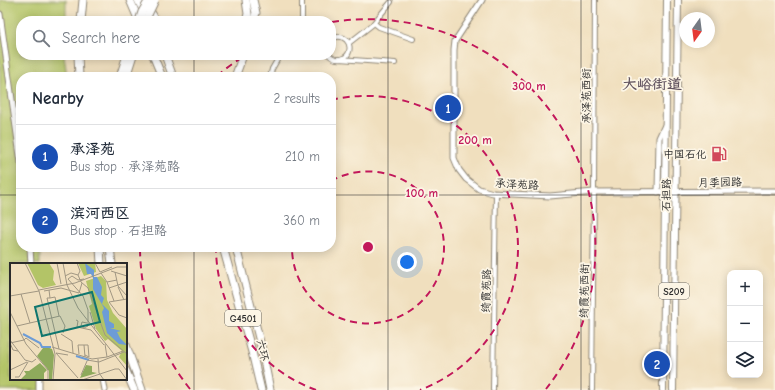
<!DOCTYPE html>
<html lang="en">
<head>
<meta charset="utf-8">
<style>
  :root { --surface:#fff; --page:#f6f6f7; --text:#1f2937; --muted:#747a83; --line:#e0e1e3; --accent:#7c3aed }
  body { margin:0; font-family:"Comic Neue","LXGW WenKai TC",sans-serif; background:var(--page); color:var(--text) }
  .controls { position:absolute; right:12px; bottom:12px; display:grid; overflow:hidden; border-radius:8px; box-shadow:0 2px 10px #0003 }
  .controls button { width:36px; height:36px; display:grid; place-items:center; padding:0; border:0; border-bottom:1px solid var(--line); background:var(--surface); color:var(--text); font:20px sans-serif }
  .compass { position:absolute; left:679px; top:12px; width:36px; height:36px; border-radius:50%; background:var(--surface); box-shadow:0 2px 10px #0003; rotate:194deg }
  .you { position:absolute; left:407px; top:262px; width:14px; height:14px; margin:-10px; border:3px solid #fff; border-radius:50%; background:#1a73e8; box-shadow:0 0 0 6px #1a73e833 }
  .badge { display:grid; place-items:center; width:26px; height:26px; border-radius:50%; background:var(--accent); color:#fff; font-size:13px; font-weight:700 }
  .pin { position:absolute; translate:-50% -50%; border:2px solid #fff; box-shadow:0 1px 4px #0006 }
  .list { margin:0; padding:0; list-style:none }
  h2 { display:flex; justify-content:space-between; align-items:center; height:52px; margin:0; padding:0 16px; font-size:17px }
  h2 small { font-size:13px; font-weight:400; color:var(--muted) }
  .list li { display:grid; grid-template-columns:26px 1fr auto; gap:12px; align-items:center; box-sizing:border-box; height:64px; padding:0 16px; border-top:1px solid var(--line) }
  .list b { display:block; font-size:15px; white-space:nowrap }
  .list p { margin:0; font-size:13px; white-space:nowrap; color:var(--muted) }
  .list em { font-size:13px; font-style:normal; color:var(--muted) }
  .icon { flex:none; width:22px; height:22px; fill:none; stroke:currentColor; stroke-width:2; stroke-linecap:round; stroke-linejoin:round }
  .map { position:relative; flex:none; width:775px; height:390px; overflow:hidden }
  .search { position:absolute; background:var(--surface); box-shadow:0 2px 10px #0003; left:16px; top:16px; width:320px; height:44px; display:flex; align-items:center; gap:10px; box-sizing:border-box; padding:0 14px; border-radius:16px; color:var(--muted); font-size:15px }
  .panel { position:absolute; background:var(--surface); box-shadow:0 2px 10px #0003; left:16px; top:72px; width:320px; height:180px; border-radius:16px }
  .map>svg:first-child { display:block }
</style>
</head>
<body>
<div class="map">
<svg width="775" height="390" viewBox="0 0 775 390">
  <rect width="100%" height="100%" fill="#fcf5e5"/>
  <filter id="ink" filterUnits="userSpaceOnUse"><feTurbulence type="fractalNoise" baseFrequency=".025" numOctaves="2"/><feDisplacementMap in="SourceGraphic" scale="8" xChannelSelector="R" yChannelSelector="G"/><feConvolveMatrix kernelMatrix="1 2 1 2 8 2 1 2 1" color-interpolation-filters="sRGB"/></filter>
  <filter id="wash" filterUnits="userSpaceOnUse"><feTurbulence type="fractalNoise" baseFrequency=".012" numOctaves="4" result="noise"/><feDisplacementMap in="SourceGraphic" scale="16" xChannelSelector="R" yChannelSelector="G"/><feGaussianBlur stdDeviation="0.9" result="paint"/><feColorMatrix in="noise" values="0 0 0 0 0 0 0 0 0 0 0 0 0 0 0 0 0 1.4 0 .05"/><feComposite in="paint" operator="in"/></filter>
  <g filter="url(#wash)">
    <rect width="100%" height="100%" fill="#f0dfbe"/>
    <path fill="#b3c467" stroke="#6f7849" d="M0 0H66V21H21V55H64L67 77H21V247H40V264H11V379H41V390H0Z"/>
  </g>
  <g filter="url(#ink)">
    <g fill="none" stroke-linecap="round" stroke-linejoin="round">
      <defs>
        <g id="minor">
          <path d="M302 0V21"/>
          <path d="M374 23 379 27 413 39"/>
          <path d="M349 43 372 25 391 2"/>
          <path d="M329 55C332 58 336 60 341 59 357 55 349 29 331 39"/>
          <path d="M339 59 395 63"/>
          <path d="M270 77 272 69 280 55"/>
          <path d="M493 390 496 193"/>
          <path d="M592 390 594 192 595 0"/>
        </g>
        <g id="tertiary">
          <path d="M482 0 455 41 454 50V158L459 170 466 179 479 189 493 193 550 196 594 192 775 191"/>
          <path d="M0 14 21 163"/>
          <path d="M658 192 659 138 665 125"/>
          <path d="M30 247 31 264"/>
          <path d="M39 379V390"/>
          <path d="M103 379 105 390"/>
        </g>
        <g id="primary">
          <path d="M663 390 667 0"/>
          <path d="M673 390 678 0"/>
        </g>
        <g id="trunk">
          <path d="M126 345 142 390"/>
          <path d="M126 371 134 390"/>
        </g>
        <g id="motorway">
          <path d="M130 0 139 21"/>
          <path d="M138 0 145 14"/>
          <path d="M144 0 156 21"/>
          <path d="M253 0 256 13 253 21"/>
          <path d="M81 21 83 0"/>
          <path d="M246 21 248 14 246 0"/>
          <path d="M78 55 79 77"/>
          <path d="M153 55 162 77"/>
          <path d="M165 55 173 77"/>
          <path d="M120 77 127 55"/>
          <path d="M126 77 133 55"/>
          <path d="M235 77 243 55"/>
          <path d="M100 247 101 264"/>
          <path d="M110 247 112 264"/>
          <path d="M223 247 252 352 261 390"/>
          <path d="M236 247 262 350 270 390"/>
        </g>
      </defs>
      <use href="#minor" stroke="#8e8574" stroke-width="6"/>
      <use href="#tertiary" stroke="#8e8574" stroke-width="7"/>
      <use href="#primary" stroke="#8e8574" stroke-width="8"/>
      <use href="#trunk" stroke="#8e8574" stroke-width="9"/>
      <use href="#motorway" stroke="#8e8574" stroke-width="9"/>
      <use href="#minor" stroke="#fff" stroke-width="4"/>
      <use href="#tertiary" stroke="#fff" stroke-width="5"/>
      <use href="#primary" stroke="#fff" stroke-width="6"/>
      <use href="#trunk" stroke="#fff" stroke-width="7"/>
      <use href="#motorway" stroke="#fff" stroke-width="7"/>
      <defs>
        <g id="motorway-bridge">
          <path d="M139 21 142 12 149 0"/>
          <path d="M145 21 155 0"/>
        </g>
      </defs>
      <use href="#motorway-bridge" stroke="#8e8574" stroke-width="9" stroke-linecap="butt"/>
      <use href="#motorway-bridge" stroke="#fff" stroke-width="7"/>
    </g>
  </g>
  <path fill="none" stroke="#2b2b2b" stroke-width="1" stroke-opacity="0.55" d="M194 0V21M388 0V390M581 0V390M194 55V77M0 195H21M331 195H775M194 247V390"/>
  <g fill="none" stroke="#c2185b" stroke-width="2" stroke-dasharray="7 5">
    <path d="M331 181A76 76 0 1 1 292 248"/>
    <path d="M316 390A152 152 0 0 1 216 247M331 100A152 152 0 0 1 420 390"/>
    <path d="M190 389A228 228 0 0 1 140 247M217 76A228 228 0 0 1 244 56M332 22A228 228 0 0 1 546 389"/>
  </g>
  <defs>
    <symbol id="fuel-bare" viewBox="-9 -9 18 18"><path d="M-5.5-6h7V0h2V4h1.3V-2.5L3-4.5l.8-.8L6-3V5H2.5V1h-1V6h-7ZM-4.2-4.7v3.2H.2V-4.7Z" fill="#d1495b" stroke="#fcf5e5" stroke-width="2.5" paint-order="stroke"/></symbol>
  </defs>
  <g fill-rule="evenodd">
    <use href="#fuel-bare" x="708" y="143" width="22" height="22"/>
  </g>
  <g text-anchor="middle" stroke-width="3.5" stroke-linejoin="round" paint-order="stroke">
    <g fill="#fcf5e5" stroke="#6a6863" stroke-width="1">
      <rect x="659" y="283" width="30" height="16" rx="3"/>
      <rect x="225" y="310" width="36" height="16" rx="3"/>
    </g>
    <g font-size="10" font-weight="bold" fill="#2b2b2b">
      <text x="674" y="295">S209</text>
      <text x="243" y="322">G4501</text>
    </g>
    <g font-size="11" fill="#2b2b2b" stroke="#fcf5e5">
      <text transform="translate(586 96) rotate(-90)" y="4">承泽苑西街</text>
      <text transform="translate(720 182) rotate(-1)" y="4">月季园路</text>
      <text transform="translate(517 184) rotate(3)" y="4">承泽苑路</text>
      <text transform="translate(666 195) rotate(-89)" y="4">石担路</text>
      <text transform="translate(486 291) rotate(-89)" y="4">绮霞苑路</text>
      <text transform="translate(584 291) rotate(-89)" y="4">绮霞苑西街</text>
      <text transform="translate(263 350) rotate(76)" y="4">六环</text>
    </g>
    <g font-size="11" fill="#2b2b2b" stroke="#fcf5e5" text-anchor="end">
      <text x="707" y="158">中国石化</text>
    </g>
    <g font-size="15" font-weight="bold" fill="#625460" stroke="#fcf5e5">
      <text x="652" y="89">大峪街道</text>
    </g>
  </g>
  <g transform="translate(10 263)">
    <rect width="117" height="117" fill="#f0dfbe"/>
    <path d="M17 0H39L44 8 43 17 46 22 33 25 28 22ZM68 0H85L86 9 74 13ZM91 13 96 18 97 37 103 50 117 66V103L109 94 112 88 98 76 95 78 86 66 79 43 82 41 76 18Z" fill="#b3c467"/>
    <path d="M37 84 42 86 44 92 42 117H39V108L27 93 33 85ZM30 100 37 107 34 110V117H10L16 111 14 108H19ZM76 102 82 103V109L87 110 70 115Z" fill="#8eaa5c"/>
    <path d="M75 0 84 7V14H87L92 24 91 32 94 35 92 41 99 48V58L104 61V65H100L111 68 117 77 111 68 107 69 110 75 117 82 109 81 97 70 92 49 94 45 83 26V15L81 11H77Z" fill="#6d9cd6"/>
    <path fill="none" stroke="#6d9cd6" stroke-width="2" d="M13 71 30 80 32 84H41M66 93 79 97"/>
    <path fill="none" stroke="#a19783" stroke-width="1" d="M15 0 29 28 45 91 43 117M47 0 51 21M53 0 57 22 68 45 117 108M67 0 70 8 68 12M85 0 90 9 102 4M101 8 117 13M105 9 108 23 117 33M91 10 97 19 107 17M55 13 61 10 68 12 71 19 78 25 95 72 117 91M74 16 68 17 62 13 58 16 73 33 78 47V63L74 65 71 63 72 59 77 60M97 19 104 38M108 24 114 37M99 25 117 19M29 27 65 20 107 4H117M39 27 40 35 45 34 49 53M34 28 51 25 69 30 72 20M11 31 20 60M0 33 29 28M40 35H37L49 86M117 36 99 39 109 52 117 55M0 49 16 81 38 107V117M80 49 85 66M66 57 68 58 67 64 81 67 94 82M7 63 50 53 55 63 53 70M51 71 62 78 63 90M0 77 15 97 22 99 26 96M14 77 16 75 29 85M0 80 3 87 8 88M0 80 14 77M95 81 97 94M42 84 82 96 97 94M46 90 68 115M46 90 58 92M69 91 68 82H74M75 94 74 82H78L79 94 75 92M97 94 113 88M88 96 89 110 94 117M77 97 89 99 114 89M0 107 17 99M71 112 77 98M5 114H9L18 99M72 117 105 106H109L117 117"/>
    <path fill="#0f766e" fill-opacity="0.15" stroke="#0f766e" stroke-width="2" d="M82 29 90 59 32 73 25 44Z"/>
    <rect width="117" height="117" fill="none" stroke="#2b2b2b" stroke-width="2"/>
  </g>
  <circle cx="368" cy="247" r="6" fill="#c2185b" stroke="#fcf5e5" stroke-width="2"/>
  <g font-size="12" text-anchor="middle" font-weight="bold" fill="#c2185b" stroke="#fcf5e5" stroke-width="3.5" stroke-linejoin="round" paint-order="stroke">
    <text x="529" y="90">300 m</text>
    <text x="475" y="144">200 m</text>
    <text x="422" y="197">100 m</text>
  </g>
</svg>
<div class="controls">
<button>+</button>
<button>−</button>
<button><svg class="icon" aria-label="layers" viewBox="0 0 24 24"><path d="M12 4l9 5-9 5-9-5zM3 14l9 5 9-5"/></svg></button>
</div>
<svg class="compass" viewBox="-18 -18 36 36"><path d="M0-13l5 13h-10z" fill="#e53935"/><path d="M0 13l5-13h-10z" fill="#747a83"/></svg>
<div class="you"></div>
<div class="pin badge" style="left:448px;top:108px;background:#1a4fb4">1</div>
<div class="pin badge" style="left:657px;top:364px;background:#1a4fb4">2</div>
<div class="search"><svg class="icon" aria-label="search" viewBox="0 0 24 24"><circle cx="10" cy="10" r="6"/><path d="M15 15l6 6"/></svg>Search here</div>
<section class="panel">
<h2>Nearby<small>2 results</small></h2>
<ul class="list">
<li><span class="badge" style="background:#1a4fb4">1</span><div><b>承泽苑</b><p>Bus stop · 承泽苑路</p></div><em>210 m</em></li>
<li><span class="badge" style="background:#1a4fb4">2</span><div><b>滨河西区</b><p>Bus stop · 石担路</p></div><em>360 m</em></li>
</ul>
</section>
</div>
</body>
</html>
